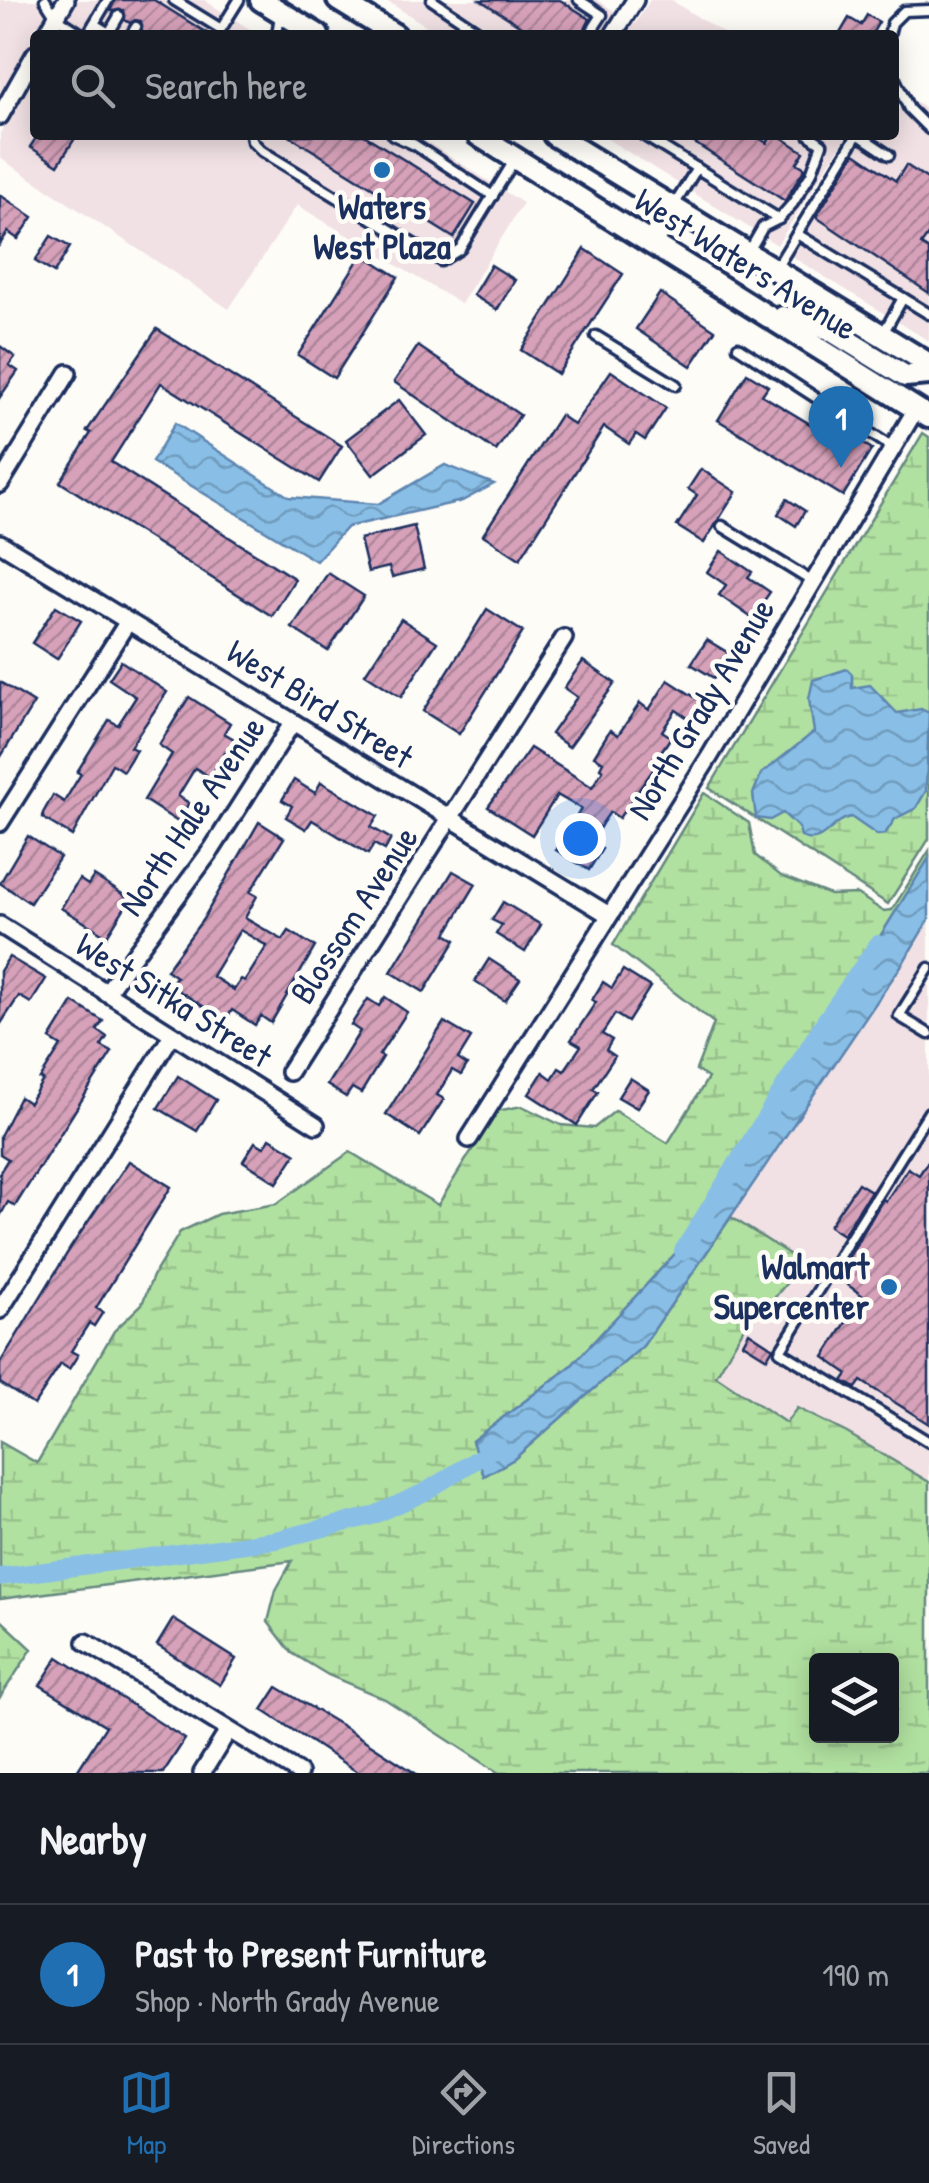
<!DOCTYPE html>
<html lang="en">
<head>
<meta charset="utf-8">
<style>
  :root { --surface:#171b24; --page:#20242c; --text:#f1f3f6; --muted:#9ea1a6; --line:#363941; --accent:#1f6fb2 }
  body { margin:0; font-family:"Patrick Hand",sans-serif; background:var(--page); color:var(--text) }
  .controls { position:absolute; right:30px; bottom:30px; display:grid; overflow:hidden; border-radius:10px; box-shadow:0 5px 25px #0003 }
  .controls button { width:90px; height:90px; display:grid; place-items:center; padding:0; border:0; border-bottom:2px solid var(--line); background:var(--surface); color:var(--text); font:50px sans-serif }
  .you { position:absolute; left:580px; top:838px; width:35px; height:35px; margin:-25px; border:8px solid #fff; border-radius:50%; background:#1a73e8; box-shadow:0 0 0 15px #1a73e833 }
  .badge { display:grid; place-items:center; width:65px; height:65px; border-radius:50%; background:var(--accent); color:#fff; font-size:32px; font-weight:700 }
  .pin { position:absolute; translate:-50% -82px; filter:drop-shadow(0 2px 5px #0008) }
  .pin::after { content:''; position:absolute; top:52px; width:35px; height:30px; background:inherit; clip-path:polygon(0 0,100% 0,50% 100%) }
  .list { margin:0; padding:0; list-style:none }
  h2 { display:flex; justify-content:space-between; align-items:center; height:130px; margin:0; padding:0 40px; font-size:42px }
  h2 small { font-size:32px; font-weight:400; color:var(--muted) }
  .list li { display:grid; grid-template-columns:65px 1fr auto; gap:30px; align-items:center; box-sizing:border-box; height:140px; padding:0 40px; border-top:2px solid var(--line) }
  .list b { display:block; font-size:38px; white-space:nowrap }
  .list p { margin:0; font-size:32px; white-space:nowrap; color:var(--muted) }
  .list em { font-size:32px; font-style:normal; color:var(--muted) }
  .icon { flex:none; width:55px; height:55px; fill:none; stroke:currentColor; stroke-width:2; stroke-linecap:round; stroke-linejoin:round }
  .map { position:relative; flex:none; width:929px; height:1773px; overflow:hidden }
  .search { position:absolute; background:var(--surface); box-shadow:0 5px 25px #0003; left:30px; right:30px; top:30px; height:110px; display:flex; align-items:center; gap:25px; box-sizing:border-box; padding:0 35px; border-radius:10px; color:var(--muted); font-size:38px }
  .sheet { height:270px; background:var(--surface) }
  nav { display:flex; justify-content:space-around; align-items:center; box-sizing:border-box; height:140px; border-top:2px solid var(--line); background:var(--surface); font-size:28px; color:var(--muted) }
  nav a { display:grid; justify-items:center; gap:5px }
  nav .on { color:var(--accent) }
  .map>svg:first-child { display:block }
</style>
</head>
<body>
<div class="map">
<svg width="929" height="1773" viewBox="0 0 929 1773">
  <defs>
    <pattern id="wetland-marsh" width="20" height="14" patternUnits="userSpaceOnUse" patternTransform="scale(2.5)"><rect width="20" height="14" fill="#b1e1a0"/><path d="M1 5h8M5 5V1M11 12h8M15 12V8" fill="none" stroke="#98c18c"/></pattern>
    <pattern id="water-waves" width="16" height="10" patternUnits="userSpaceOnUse" patternTransform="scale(2.5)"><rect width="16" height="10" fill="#89bfe6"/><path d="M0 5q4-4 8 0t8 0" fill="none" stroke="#6f9cbe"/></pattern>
    <pattern id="building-hatch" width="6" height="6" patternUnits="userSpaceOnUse" patternTransform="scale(2.5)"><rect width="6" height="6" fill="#d6a1b9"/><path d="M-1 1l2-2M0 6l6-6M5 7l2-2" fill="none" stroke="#ad849a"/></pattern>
  </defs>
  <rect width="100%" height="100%" fill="#fdfcf7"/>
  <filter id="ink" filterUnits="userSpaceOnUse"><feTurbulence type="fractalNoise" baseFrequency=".01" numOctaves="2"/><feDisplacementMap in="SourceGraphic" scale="20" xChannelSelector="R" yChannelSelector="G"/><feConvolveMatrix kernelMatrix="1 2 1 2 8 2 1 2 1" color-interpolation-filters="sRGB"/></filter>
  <g filter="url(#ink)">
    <g fill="#f1e1e4">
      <path d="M0 0H57L0 100Z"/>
      <path d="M76 0H204L259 35H55Z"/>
      <path d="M385 0H597L635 24 650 0H671L726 35H441Z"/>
      <path d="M35 71V135H416L523 203 461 304 297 205 229 309 0 158V133Z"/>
      <path d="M909 99 929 110V341L781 250 848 147 855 151 871 135H894V113Z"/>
      <path d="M601 135H847L777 245Z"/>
      <path d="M929 919V1482L847 1433 798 1408 787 1424 716 1376 750 1317 766 1308 803 1263 731 1217 903 963Z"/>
    </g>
    <g fill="url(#wetland-marsh)" stroke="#66887f" stroke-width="2.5" fill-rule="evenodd">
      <path d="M923 433 929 437V839L888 904 709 788Z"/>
      <path d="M704 793 749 823 755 855 781 876 830 895 857 894 883 911 892 910 929 851V858L697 1230 571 1366 472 1441 484 1476 514 1459 643 1346 731 1217 803 1263 766 1308 750 1317 716 1376 786 1423 797 1408 847 1433 929 1482V1773H499L385 1699 328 1675 292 1653 268 1622 276 1590 292 1561 0 1599V1442L37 1463 114 1331 142 1304 153 1276 180 1232 218 1214 276 1204 350 1152 438 1205 496 1111 522 1106 561 1125 594 1128 615 1111 668 1143 708 1078 696 1070 714 1023 613 945ZM816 1660H892V1736H816Z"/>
      <path d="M0 1619 32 1649 0 1697Z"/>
    </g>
    <g fill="url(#water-waves)" stroke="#5d85b0" stroke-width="2.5">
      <path d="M175 423 289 497 378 504 445 465 494 484 462 501 347 527 316 561 152 462Z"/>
      <path d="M847 669 852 674V688L870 685 897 713 921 709 929 713 926 791 916 808 895 819 885 834 877 835 851 817C831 820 823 848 801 837L799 828 783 813 770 820 756 818 753 794 761 774 814 732 809 699 813 680Z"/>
      <path d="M929 858V919L903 963 643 1346 514 1459 484 1476 472 1441 571 1366 697 1230Z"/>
    </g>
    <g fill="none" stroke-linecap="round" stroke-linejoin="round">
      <g stroke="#89bfe6" stroke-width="18">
        <path d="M683 1251 825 1021 878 944"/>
        <path d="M0 1577 276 1540 372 1516 425 1492 498 1446"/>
      </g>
    </g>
    <g fill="url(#building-hatch)" stroke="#1b2f5e" stroke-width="2.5" fill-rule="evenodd">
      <path d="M115 0H154L210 35H147L142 32 141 21 135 20 130 23 125 20 124 10 110 11Z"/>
      <path d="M480 0H560L590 19 582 35H535Z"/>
      <path d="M867 15 879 22 873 32 878 35H839L849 18 861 25Z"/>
      <path d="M38 135H77L58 165 30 147Z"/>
      <path d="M288 135H364L475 204 454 238Z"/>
      <path d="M682 135H754L767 143 772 135H778L804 152 797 163 805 168 785 201Z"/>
      <path d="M855 153 896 181 906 165 929 180V234L921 245 929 250V293L816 217Z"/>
      <path d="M0 195 33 217 18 239 8 232 0 244Z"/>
      <path d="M51 236 70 247 54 273 35 261Z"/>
      <path d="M585 249 623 274 558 374 521 350Z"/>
      <path d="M362 254 398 277 334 378 298 355Z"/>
      <path d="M491 265 515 280 497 310 473 295Z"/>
      <path d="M660 293 715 330 691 366 636 329Z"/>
      <path d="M157 329 342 446 319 482 161 383 111 462 295 579 272 616 60 482 91 433 87 431Z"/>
      <path d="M0 346 15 357 9 365 18 371 0 397Z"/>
      <path d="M418 346 520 415 496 451 394 382Z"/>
      <path d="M611 371 666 408 645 440 636 434 629 444 604 427 520 559 483 535 560 415 574 425Z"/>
      <path d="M747 373 768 386 762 395 845 445 851 436 872 449 843 496 718 420Z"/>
      <path d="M399 400 426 435 373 475 346 440Z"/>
      <path d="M701 469 736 492 704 543 677 526 697 495 688 489Z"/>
      <path d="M787 499 805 511 796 526 778 514Z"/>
      <path d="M414 526 424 569 392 577 389 567 368 572 360 539Z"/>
      <path d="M721 551 752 572 748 577 770 592 752 618 719 595 726 585 707 572Z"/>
      <path d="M328 573 364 596 328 651 292 628Z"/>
      <path d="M56 606 81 621 57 659 32 643Z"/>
      <path d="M487 609 523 632 459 734 423 711Z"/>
      <path d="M401 619 437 642 401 697 365 674Z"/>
      <path d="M707 640 730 654 714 678 691 664Z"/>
      <path d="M121 661 167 692 130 747 136 750 123 771 112 764 72 836 43 818V813L53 795 64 802 81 774 77 772 109 720 118 725 136 697 109 679Z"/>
      <path d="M583 661 615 683 569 747 551 734 577 697 564 688Z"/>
      <path d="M668 680 702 702 691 720 676 710 662 731 671 737 657 758 660 760 619 818 610 812 603 822 591 843 602 849 589 870 556 850 581 809 557 795 532 835 488 807 530 748 592 787 603 770 600 768 603 762 594 756 610 730 618 735 640 703 649 710Z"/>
      <path d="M0 682 34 703 0 758Z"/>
      <path d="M189 697 230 723 224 733 234 739 210 777 195 768 178 796 189 803 178 822 144 800 172 754 159 745Z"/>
      <path d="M294 780 315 793 321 782 378 816 371 827 391 839 385 850 374 844 368 854 312 820 306 829 286 817 292 806 282 800Z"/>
      <path d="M259 822 284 838 250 892 257 896 245 918 283 940 289 931 315 947 271 1023 261 1016 255 1025 232 1010 222 1027 206 1016 209 1010 170 985 176 977 166 970 203 919ZM240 930 267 946 245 981 241 979 234 990 212 976Z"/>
      <path d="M28 836 60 857 30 903 0 883Z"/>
      <path d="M453 871 476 884 446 934 456 940 424 992 391 972Z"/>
      <path d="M94 876 130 899 107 936 61 908 79 879 88 885Z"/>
      <path d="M503 902 541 925 525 952 496 934 502 925 492 920Z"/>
      <path d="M9 957 46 979 31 1003 19 996 0 1025V971Z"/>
      <path d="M489 959 520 979 505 1001 475 981Z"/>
      <path d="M623 970 650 987 628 1022 615 1014 602 1034 612 1040 606 1050 615 1056 593 1089 598 1092 577 1125 529 1094 543 1072 552 1079 559 1068 564 1071 581 1046 571 1040 596 1002 592 1000 603 982 612 988Z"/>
      <path d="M385 997 407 1012 379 1055 383 1057 361 1093 352 1088 346 1097 327 1085 360 1031 351 1025 368 999 379 1006Z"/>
      <path d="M73 1002 103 1021 97 1030 107 1037 101 1046 112 1052 15 1206 8 1202 0 1216V1172L8 1159 0 1154V1136L20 1097 29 1103 43 1080 40 1079 61 1046 50 1039Z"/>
      <path d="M444 1022 471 1038 458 1059 467 1065 461 1075 452 1070 437 1095 444 1099 420 1136 386 1114Z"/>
      <path d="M178 1076 216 1100 197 1131 158 1108Z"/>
      <path d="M630 1078 649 1090 637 1108 618 1097Z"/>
      <path d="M270 1138 296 1154 277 1183 243 1161 255 1142 264 1147Z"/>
      <path d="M929 1160V1424L861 1381 856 1388 843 1381 848 1374 824 1357 863 1296 837 1277 883 1199 886 1201 908 1168 919 1175Z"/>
      <path d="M129 1161 171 1187 96 1308 103 1312 94 1326 89 1323 71 1351 78 1355 69 1369 61 1364 34 1405 0 1383V1363L71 1247Z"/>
      <path d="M858 1183 871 1191 843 1235 829 1226Z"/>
      <path d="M749 1332 773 1348 767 1358 743 1343Z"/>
      <path d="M173 1619 236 1659 220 1685 157 1645Z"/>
      <path d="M58 1657 185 1739 163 1773H76L106 1726 40 1685Z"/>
      <path d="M277 1687 344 1727 415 1773H359L262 1710Z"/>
    </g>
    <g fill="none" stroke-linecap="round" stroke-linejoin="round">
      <defs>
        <g id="lane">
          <path d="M45 0 56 17 83 35 89 32 108 0"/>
          <path d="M174 0 221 29 239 0"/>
          <path d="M432 0 484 35"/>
          <path d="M579 0 602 15 589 35"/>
          <path d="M94 24 112 35"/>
          <path d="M109 33 119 16"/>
          <path d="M131 35 136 27"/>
          <path d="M277 35 280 15"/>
          <path d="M889 35 892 23 904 11 929 10"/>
          <path d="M894 77 909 109 929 129"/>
          <path d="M251 135 252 141 262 151 441 261 460 249 515 159"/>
          <path d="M393 135 415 145 493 196"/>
          <path d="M643 135 779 219"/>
          <path d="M859 135 889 155"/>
          <path d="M673 207 697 168"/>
          <path d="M797 234 903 298"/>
          <path d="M748 253 763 227 779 219 793 203 811 174 822 144 809 135"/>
          <path d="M775 270 857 135"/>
          <path d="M882 335 903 298 929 314"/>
          <path d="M596 336 676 385"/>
          <path d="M738 347 893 448"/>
          <path d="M722 526 813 582"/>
          <path d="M929 968 899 1016 929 1034"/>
          <path d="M929 1112 780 1351 929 1442"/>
        </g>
        <g id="street">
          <path d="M46 35 66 0"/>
          <path d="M613 35 635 0"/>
          <path d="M0 116 35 54"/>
          <path d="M0 484 68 373"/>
          <path d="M0 543 609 915"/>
          <path d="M0 823 127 623"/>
          <path d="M0 925 316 1125"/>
          <path d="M106 993 212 849 293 722"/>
          <path d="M289 1072 564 638"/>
          <path d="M469 1139 710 756 916 409"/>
          <path d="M0 1310 172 1035"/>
          <path d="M86 1642 299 1773"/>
          <path d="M202 1773 228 1731"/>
        </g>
        <g id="secondary">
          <path d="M261 0 318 35"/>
          <path d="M338 0 395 35"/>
          <path d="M478 135 929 417"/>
          <path d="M554 135 929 364"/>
          <path d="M651 243 673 207"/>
          <path d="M783 317 827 328 905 376 929 374"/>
        </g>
      </defs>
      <use href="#lane" stroke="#1b2f5e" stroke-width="15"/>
      <use href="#street" stroke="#1b2f5e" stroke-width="22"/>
      <use href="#secondary" stroke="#1b2f5e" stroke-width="28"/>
      <use href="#lane" stroke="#fdfcf7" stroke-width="8"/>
      <use href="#street" stroke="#fdfcf7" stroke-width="15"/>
      <use href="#secondary" stroke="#fdfcf7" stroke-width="20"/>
    </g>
  </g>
  <g fill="#1f6fb2" stroke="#fdfcf7" stroke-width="4">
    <circle cx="382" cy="170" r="10"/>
    <circle cx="889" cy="1287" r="10"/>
  </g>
  <g text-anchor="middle" stroke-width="9" stroke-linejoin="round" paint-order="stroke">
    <g font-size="35" font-weight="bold" fill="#1b2f5e" stroke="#fdfcf7">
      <text x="382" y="219">Waters<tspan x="382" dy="40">West Plaza</tspan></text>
      <text x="869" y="1279" text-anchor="end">Walmart<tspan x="869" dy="40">Supercenter</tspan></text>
    </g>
    <g font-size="35" fill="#1b2f5e" stroke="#fdfcf7">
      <text transform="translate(746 264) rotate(32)" y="12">West Waters Avenue</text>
      <text transform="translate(320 704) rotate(32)" y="12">West Bird Street</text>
      <text transform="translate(701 709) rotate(-59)" y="12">North Grady Avenue</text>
      <text transform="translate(192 816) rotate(-56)" y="12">North Hale Avenue</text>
      <text transform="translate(354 915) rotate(-57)" y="12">Blossom Avenue</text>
      <text transform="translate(174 1000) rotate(32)" y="12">West Sitka Street</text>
    </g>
  </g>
</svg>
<div class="controls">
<button><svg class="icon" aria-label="layers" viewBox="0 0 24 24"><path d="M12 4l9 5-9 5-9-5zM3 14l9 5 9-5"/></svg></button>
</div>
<div class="you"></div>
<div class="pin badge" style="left:841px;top:468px">1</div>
<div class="search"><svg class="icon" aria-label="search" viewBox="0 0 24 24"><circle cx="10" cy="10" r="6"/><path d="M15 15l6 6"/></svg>Search here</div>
</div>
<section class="sheet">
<h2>Nearby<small></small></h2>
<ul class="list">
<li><span class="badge">1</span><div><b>Past to Present Furniture</b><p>Shop · North Grady Avenue</p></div><em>190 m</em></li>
</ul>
</section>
<nav>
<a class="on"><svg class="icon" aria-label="map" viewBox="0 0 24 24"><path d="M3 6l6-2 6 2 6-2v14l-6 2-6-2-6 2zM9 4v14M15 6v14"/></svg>Map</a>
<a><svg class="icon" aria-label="directions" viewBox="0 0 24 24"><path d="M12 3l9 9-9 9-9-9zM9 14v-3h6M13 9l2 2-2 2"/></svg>Directions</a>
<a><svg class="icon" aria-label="saved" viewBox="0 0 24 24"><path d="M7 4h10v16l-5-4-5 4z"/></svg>Saved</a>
</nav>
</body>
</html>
